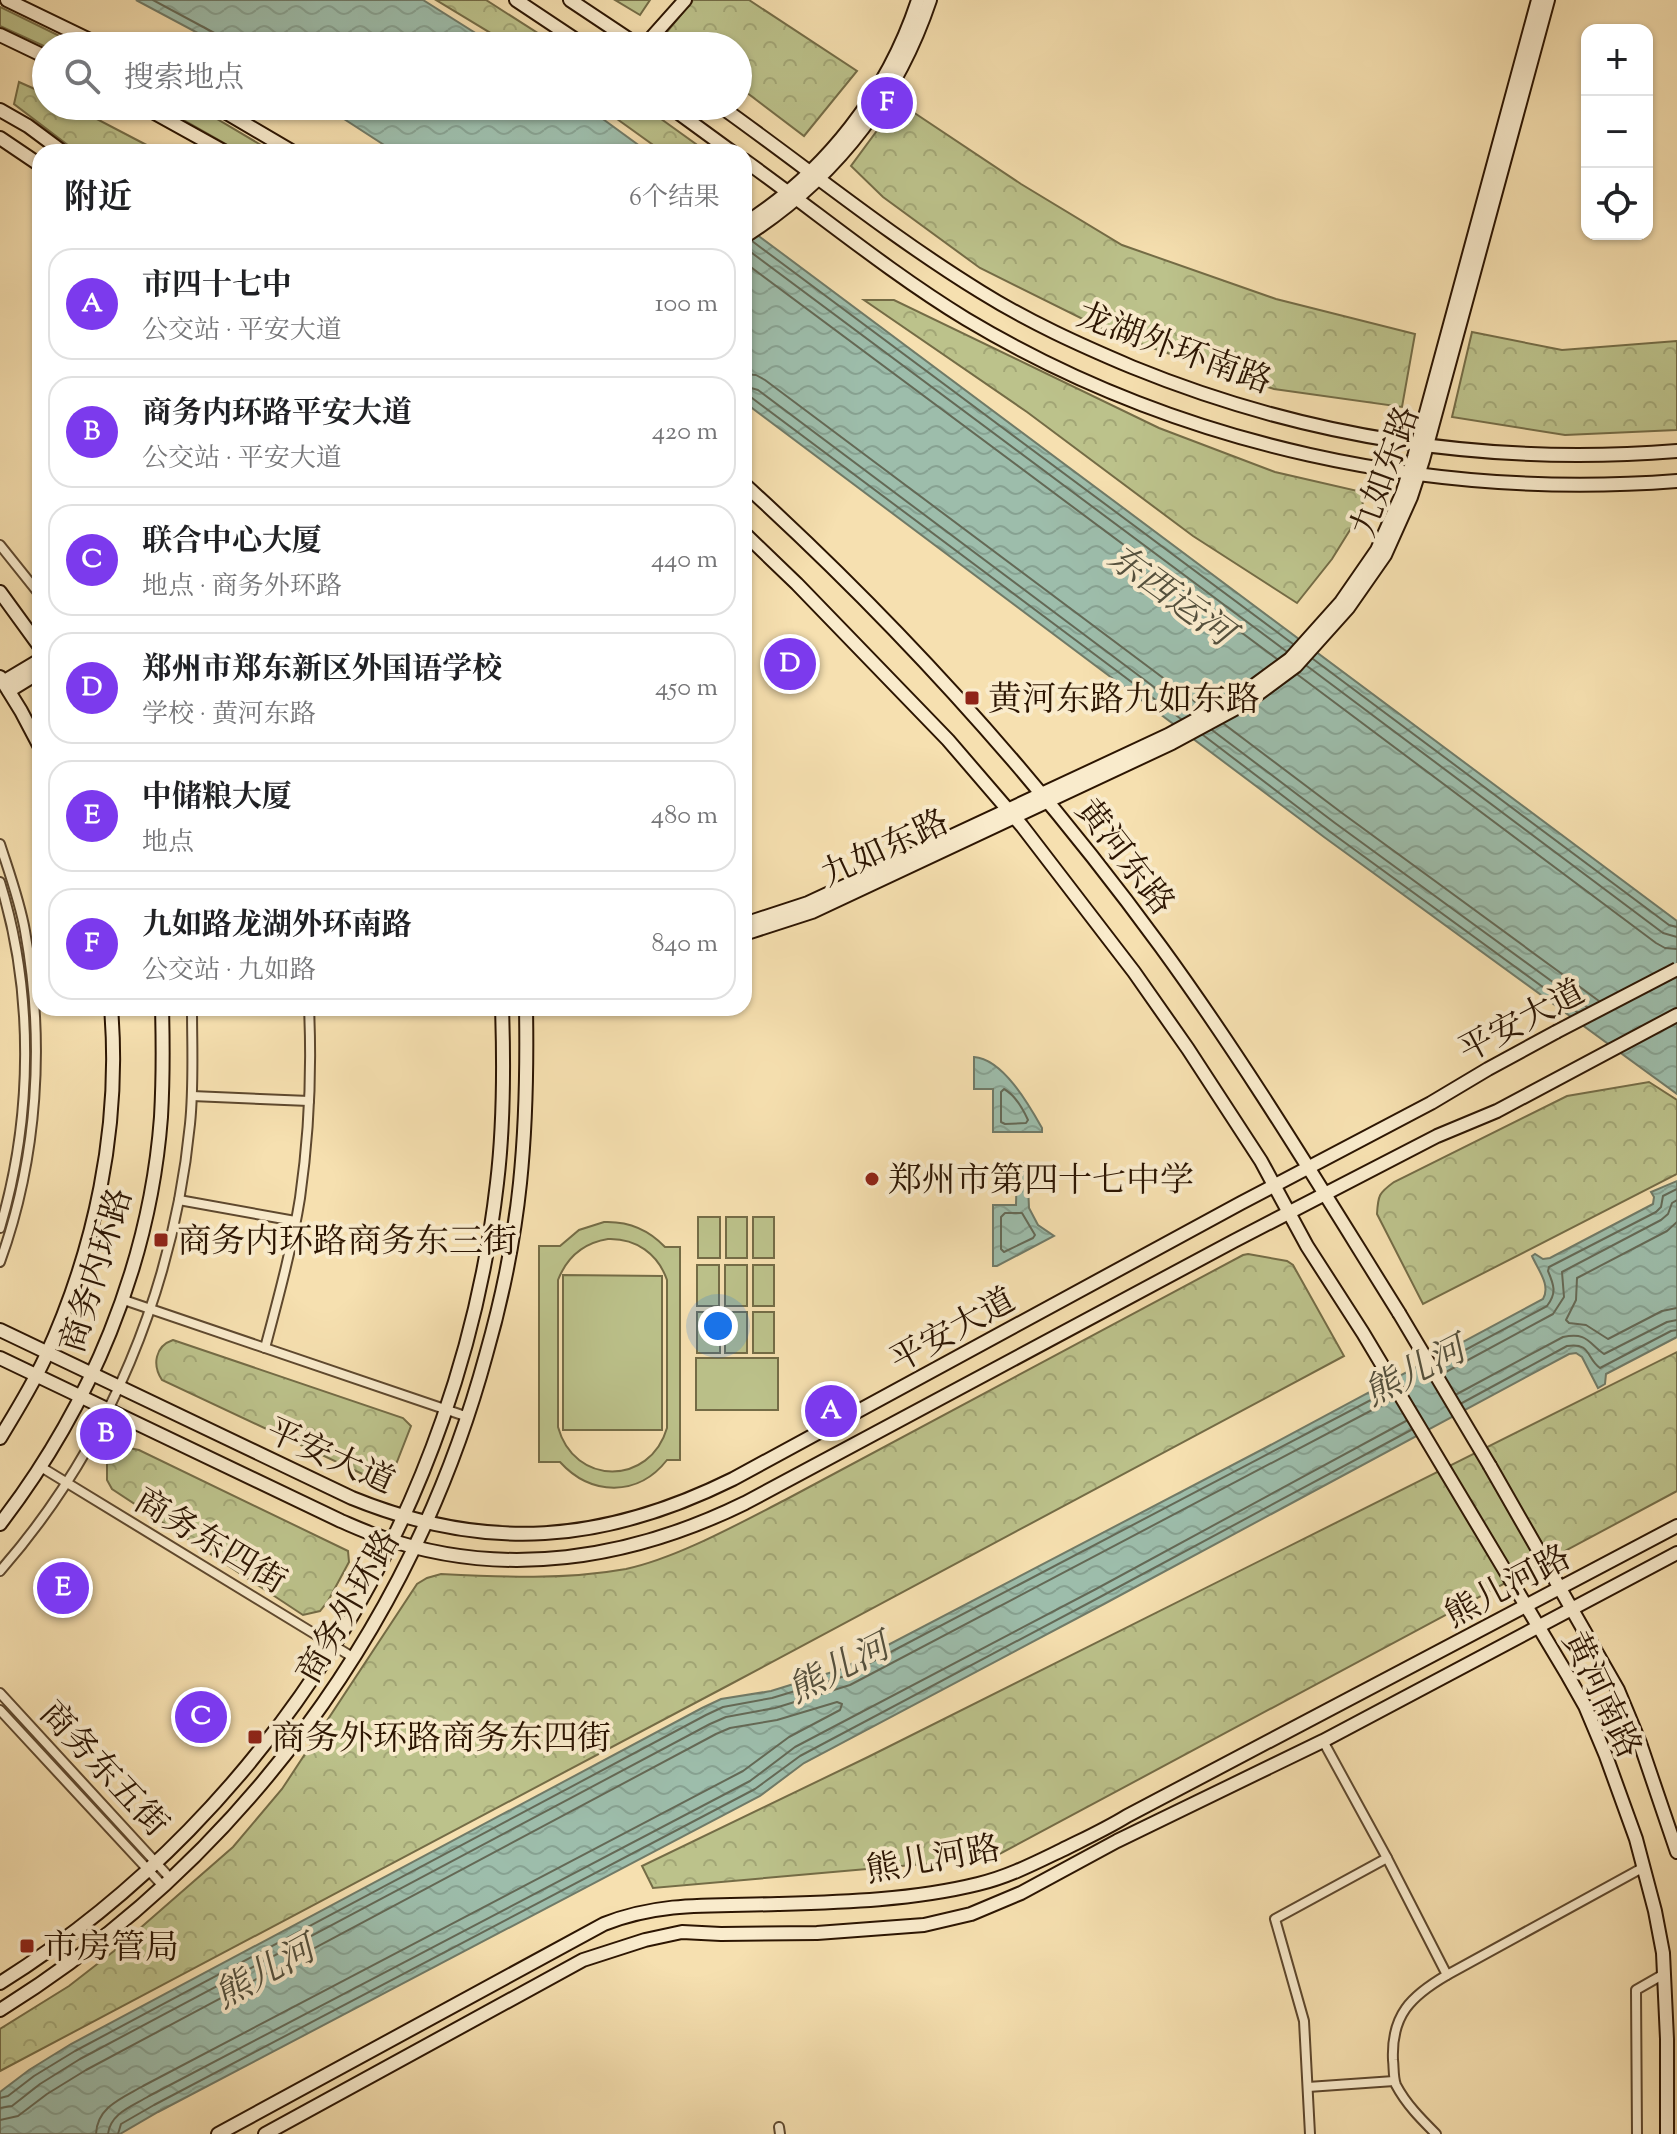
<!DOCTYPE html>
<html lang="zh">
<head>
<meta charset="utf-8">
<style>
  :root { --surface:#fff; --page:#f2f2f2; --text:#202124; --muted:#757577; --line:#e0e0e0; --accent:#7c3aed }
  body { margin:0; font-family:"Sorts Mill Goudy","Noto Serif SC",serif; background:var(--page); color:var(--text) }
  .controls { position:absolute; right:24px; top:24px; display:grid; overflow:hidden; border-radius:16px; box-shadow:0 2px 6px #0004 }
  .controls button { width:72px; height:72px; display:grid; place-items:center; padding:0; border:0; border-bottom:2px solid var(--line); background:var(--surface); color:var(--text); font:40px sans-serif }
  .you { position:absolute; left:718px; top:1326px; width:28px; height:28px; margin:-20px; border:6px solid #fff; border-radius:50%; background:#1a73e8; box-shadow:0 0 0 12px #1a73e833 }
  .badge { display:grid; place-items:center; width:52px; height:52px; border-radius:50%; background:var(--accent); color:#fff; font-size:26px; font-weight:700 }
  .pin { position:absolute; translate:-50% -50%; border:4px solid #fff; box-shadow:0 2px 8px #0006 }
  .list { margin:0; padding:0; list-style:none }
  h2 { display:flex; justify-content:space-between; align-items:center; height:104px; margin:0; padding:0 32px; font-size:34px }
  h2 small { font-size:26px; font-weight:400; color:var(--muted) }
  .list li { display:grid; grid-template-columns:52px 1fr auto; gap:24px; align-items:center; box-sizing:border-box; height:112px; margin:0 16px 16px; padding:0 16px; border:2px solid var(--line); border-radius:24px }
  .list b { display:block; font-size:30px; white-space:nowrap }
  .list p { margin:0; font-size:26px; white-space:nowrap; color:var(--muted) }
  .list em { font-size:26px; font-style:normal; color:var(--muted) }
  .icon { flex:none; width:44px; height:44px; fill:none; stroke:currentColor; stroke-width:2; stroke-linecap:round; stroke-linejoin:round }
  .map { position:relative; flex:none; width:1677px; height:2134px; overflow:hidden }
  .search { position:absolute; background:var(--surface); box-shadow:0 2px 6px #0004; left:32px; top:32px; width:720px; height:88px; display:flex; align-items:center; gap:20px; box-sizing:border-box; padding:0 28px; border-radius:44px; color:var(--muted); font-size:30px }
  .panel { position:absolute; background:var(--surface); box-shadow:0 2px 6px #0004; left:32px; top:144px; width:720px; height:872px; border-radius:24px }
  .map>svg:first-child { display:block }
</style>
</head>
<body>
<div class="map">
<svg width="1677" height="2134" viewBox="0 0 1677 2134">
  <defs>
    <pattern id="park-crowns" width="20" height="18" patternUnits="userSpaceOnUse" patternTransform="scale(2)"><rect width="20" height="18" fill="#bcc28b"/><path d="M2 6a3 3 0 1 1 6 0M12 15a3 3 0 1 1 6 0" fill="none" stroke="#a2a676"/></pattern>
    <pattern id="water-waves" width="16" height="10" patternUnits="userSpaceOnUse" patternTransform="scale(2)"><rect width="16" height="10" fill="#9dbdab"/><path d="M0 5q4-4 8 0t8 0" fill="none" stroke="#87a292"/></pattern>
  </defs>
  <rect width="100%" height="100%" fill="#f6e0b0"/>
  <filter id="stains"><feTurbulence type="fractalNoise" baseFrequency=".0025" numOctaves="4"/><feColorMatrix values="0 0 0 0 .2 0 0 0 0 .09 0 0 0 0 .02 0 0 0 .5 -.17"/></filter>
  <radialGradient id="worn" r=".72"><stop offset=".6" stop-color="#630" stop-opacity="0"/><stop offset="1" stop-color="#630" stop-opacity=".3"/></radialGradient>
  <g fill="#bcc28b" stroke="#746c46" stroke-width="2" fill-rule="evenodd">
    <path d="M0 7 80 46 46 47 0 26Z"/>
    <path d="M159 106H195L273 152H240Z"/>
    <rect x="698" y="1217" width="22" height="41"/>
    <rect x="726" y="1217" width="21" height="41"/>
    <rect x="753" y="1217" width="21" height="41"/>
    <path d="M604 1222C629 1221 648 1229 665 1247H680V1460H667C638 1497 591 1496 560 1462H539V1246H560L579 1230ZM608 1239C636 1238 658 1254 667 1280V1428C650 1486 574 1486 558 1427V1280C567 1257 583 1243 608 1239Z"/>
    <rect x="697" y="1265" width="22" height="41"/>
    <rect x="725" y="1265" width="22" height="41"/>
    <rect x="753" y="1265" width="21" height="41"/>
    <path d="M563 1275 662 1276V1430H563Z"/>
    <rect x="697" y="1312" width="23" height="41"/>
    <rect x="725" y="1312" width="22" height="41"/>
    <rect x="753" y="1312" width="21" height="41"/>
    <rect x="696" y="1358" width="82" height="52"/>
  </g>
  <g fill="url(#park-crowns)" stroke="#746c46" stroke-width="2">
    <path d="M436 0H486L558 46H512Z"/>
    <path d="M615 0H650L640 15Z"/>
    <path d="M693 0H749L857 71 804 136 738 86V46H684L666 33Z"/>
    <path d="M19 82 46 94V106H72L160 152H77L14 104Z"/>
    <path d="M898 102 1021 184 1122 245 1276 299 1415 334 1402 407 1274 389 1117 336 980 268 883 197 851 166Z"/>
    <path d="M599 106H643L707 152H663Z"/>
    <path d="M864 300H894L1159 428 1275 472 1362 492 1363 509 1332 559 1297 603 1193 536 1027 412Z"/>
    <path d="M1472 332 1562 350 1677 341V430L1565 435 1452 417Z"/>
    <path d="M1649 1082 1677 1100V1174L1423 1304 1377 1214C1378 1195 1379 1193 1394 1182L1567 1096Z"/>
    <path d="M1248 1254 1287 1261 1293 1265 1344 1356 729 1685 0 2071V2029L69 1986 114 1951 233 1847 282 1789 417 1584 427 1578 441 1574C503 1577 565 1580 626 1569 677 1558 738 1524 785 1500L1243 1255Z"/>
    <path d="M173 1340 403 1418 411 1426 393 1472 382 1478 373 1479 162 1380C152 1365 155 1346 173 1340Z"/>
    <path d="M1677 1352V1491L992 1858 653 1888 642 1866 868 1757Z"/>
    <path d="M129 1448 139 1450 348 1551 349 1562 328 1601 320 1611 303 1615 112 1489 107 1480V1463L120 1450Z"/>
  </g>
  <g fill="url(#water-waves)" stroke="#707a67" stroke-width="2">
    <path d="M136 0H423L496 46H222Z"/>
    <path d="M324 106H585L648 152H395Z"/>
    <path d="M744 225 1677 921V1094L1324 837 744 402Z"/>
    <path d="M974 1057C1003 1059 1029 1105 1042 1128V1132H993V1089H974Z"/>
    <path d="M1017 1163H1033L1028 1185 1029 1208 1038 1225 1054 1236 997 1266H993V1205H1016Z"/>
    <path d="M1677 1181V1337L1606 1374 1605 1384 1598 1388 1582 1357 1576 1353 1569 1354 1104 1604 804 1763 760 1796 158 2112 120 2134H0V2092L29 2070 71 2044 702 1708 721 1699 771 1691 842 1669 1265 1448 1543 1299C1551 1285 1538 1270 1532 1256L1535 1254 1543 1259 1550 1258 1653 1204 1654 1197 1651 1192Z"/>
  </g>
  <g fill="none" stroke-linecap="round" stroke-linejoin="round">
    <g stroke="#646956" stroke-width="2">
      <path d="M153 0 220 36 224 40 225 46"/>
      <path d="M752 241 1293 644"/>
      <path d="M744 247 1286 651"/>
      <path d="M744 262 1277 659"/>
      <path d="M744 374 756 375 765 380 1202 707"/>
      <path d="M744 386 758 390 1190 714"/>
      <path d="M744 396 752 398 1181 719"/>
      <path d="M1313 659 1669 925 1677 927"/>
      <path d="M1307 666 1663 933 1677 937"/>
      <path d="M1298 675 1656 943 1665 948 1677 949"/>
      <path d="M1224 724 1342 813 1599 1001"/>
      <path d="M1212 730 1335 823 1587 1007"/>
      <path d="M1203 735 1329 831 1577 1012"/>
      <path d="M1004 1089C1015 1095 1023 1109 1028 1120L1026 1123 1005 1124 1001 1122V1092Z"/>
      <path d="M1005 1213H1022L1035 1235 1033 1238 1004 1252 1001 1249V1217Z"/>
      <path d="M1677 1222 1667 1231 1577 1278 1576 1300 1566 1320 1569 1323 1586 1325 1608 1339 1662 1311 1677 1308"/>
      <path d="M1439 1364 1547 1306C1557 1293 1554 1285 1548 1271L1549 1267 1656 1212 1661 1207 1663 1196 1677 1189"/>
      <path d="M1444 1373 1553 1314 1564 1297 1562 1272 1661 1220 1668 1214 1672 1203 1677 1200"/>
      <path d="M1457 1394 1563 1337C1588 1332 1588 1343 1604 1354L1667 1322 1677 1320"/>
      <path d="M1462 1403 1567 1346C1591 1342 1586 1358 1600 1368L1671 1331 1677 1330"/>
      <path d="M0 2098 8 2096 34 2076 75 2051 706 1715 723 1707 772 1698 845 1676 1388 1391"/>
      <path d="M0 2108 12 2106 40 2084 80 2059 710 1724 726 1717 775 1708 850 1685 1393 1399"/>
      <path d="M0 2120 18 2116 47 2094 86 2070 716 1734 730 1728 777 1720 837 1702 842 1704 840 1710 789 1737 743 1771 143 2086C122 2098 97 2107 96 2134"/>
      <path d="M108 2134C110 2113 133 2106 149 2096L750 1781 795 1747 1096 1589 1406 1421"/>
      <path d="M118 2134 121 2124 154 2105 755 1789 800 1756 1100 1597 1411 1430"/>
    </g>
    <defs>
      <g id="street">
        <path d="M0 545 40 595"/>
        <path d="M0 844C9 872 20 902 25 931 45 1041 38 1157 0 1262"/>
        <path d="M0 882C34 992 33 1117 0 1228"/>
        <path d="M192 1096 309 1101"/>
        <path d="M179 1200 295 1221"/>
        <path d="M121 1299 468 1417"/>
        <path d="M265 1348C278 1299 292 1248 300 1198 309 1135 312 1072 309 1008"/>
        <path d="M41 1467 354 1658"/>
        <path d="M0 1571C109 1447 174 1287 190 1124 194 1085 192 1046 192 1008"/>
        <path d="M0 1693 171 1879"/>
        <path d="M0 1710 163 1886"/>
        <path d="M1323 1741 1387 1858 1447 1975 1644 1867"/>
        <path d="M1308 2087 1394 2081"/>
        <path d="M779 2127 780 2134"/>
        <path d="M1310 2134 1304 2021 1275 1919 1387 1858"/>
        <path d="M1436 2134C1421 2119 1406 2104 1396 2085 1393 2077 1394 2068 1393 2060 1391 2015 1411 1996 1447 1975"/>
        <path d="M1637 2134 1636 1990 1664 1974"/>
      </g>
      <g id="secondary">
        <path d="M7 0 102 46"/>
        <path d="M516 0 585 46"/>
        <path d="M570 0 639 46"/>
        <path d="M0 35 46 57"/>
        <path d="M644 46 685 0"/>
        <path d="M142 106 225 152"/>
        <path d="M215 106 293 152"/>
        <path d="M669 106 732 152"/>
        <path d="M720 106C807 168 890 236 981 292 1029 322 1080 345 1132 367 1306 438 1490 466 1677 451"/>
        <path d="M0 110 28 126 63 152"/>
        <path d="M0 138 40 165"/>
        <path d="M744 160C818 213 889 272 966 319 1178 446 1432 500 1677 481"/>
        <path d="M744 224C826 172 888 92 918 0"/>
        <path d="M744 237C833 180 896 101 930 0"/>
        <path d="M744 484C898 624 1039 780 1161 947 1247 1065 1322 1190 1399 1313"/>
        <path d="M744 533 797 584 948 740 1022 826 1134 972 1188 1049 1261 1161 1307 1246 1363 1333 1568 1676 1585 1706 1606 1756 1636 1839 1655 1911 1663 1953 1667 2039V2134"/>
        <path d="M0 592 40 647"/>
        <path d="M0 677 21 711 40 747"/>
        <path d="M3 682 40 660"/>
        <path d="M9 691 40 672"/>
        <path d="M744 924 808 903 1168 735 1241 695 1290 659 1341 602 1377 550 1402 494 1414 457 1538 0"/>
        <path d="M744 934 812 912 1172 743 1246 703 1296 666 1348 608 1385 555 1411 497 1423 460 1548 0"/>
        <path d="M0 1330 352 1498C487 1553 604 1543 733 1479L1241 1203 1431 1103 1488 1069 1556 1032"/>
        <path d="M0 1358 341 1521C355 1527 368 1533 381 1537 504 1580 631 1559 745 1503L1234 1241 1437 1136 1497 1111 1677 1015"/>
        <path d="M0 1438C16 1412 32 1386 45 1358 95 1250 121 1127 111 1008"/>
        <path d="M1490 1466 1618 1690 1640 1743 1677 1852"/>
        <path d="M0 1524C90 1407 150 1265 161 1117 163 1081 163 1044 162 1008"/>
        <path d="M0 1983C276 1810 460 1505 497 1183 504 1125 504 1066 502 1008"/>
        <path d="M0 2010C239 1861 412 1627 486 1355 502 1299 514 1241 520 1183 526 1125 527 1066 526 1008"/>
        <path d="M218 2134 604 1924C662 1901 717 1906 778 1904 844 1902 913 1900 978 1884 1008 1877 1035 1863 1062 1850 1084 1839 1106 1829 1127 1816L1677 1526"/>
        <path d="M265 2134 583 1960 645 1940 682 1932 721 1934 817 1933 924 1925 971 1914 1021 1893 1117 1841 1323 1741 1677 1553"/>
      </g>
    </defs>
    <use href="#street" stroke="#5e482e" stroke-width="12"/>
    <use href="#secondary" stroke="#2c1502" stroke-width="16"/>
    <use href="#street" stroke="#f9ebcc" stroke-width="8"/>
    <use href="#secondary" stroke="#f9ebcc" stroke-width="12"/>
    <defs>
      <g id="secondary-bridge">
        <path d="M1556 1032 1677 969"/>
        <path d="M1399 1313 1490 1466"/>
      </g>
    </defs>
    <use href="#secondary-bridge" stroke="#2c1502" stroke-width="16" stroke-linecap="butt"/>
    <use href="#secondary-bridge" stroke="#f9ebcc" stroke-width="12"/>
  </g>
  <g fill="#8f2418" stroke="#f9ebcc" stroke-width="3">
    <rect x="964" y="690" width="16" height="16" rx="4"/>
    <circle cx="872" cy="1179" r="8"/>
    <rect x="153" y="1232" width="16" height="16" rx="4"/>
    <rect x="247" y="1729" width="16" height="16" rx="4"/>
    <rect x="19" y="1938" width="16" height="16" rx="4"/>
  </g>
  <g text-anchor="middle" stroke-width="8" stroke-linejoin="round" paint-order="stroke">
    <g font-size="34" fill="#2c1502" stroke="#f9ebcc">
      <text transform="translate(1175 347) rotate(20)" y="12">龙湖外环南路</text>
      <text transform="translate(1384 471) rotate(-70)" y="12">九如东路</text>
      <text transform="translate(884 847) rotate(-25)" y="12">九如东路</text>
      <text transform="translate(1126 856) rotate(52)" y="12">黄河东路</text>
      <text transform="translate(1521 1020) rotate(-28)" y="12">平安大道</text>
      <text transform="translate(95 1270) rotate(-73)" y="12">商务内环路</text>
      <text transform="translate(952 1329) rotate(-29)" y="12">平安大道</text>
      <text transform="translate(331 1455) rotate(24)" y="12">平安大道</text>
      <text transform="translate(211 1540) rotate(31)" y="12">商务东四街</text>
      <text transform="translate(1507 1585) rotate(-28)" y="12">熊儿河路</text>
      <text transform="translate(347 1606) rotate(-60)" y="12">商务外环路</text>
      <text transform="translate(1603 1694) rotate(64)" y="12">黄河南路</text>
      <text transform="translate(105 1768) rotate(47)" y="12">商务东五街</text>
      <text transform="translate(933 1858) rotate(-10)" y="12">熊儿河路</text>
    </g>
    <g font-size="34" fill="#2c1502" stroke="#f9ebcc" text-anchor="start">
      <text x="988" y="710">黄河东路九如东路</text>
      <text x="888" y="1191">郑州市第四十七中学</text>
      <text x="177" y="1252">商务内环路商务东三街</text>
      <text x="271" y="1749">商务外环路商务东四街</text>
      <text x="43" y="1958">市房管局</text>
    </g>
    <g font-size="36" font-style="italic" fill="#54503d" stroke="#f9ebcc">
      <text transform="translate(1172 594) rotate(36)" y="13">东西运河</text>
      <text transform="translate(1414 1370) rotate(-27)" y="13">熊儿河</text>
      <text transform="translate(838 1667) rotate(-27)" y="13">熊儿河</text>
      <text transform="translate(264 1971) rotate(-29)" y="13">熊儿河</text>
    </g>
  </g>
  <rect width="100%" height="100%" filter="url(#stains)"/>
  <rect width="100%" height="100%" fill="url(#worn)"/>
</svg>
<div class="controls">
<button>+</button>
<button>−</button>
<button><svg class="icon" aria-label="locate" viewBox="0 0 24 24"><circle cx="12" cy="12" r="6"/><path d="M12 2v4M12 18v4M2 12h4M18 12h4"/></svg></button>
</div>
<div class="you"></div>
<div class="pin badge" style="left:831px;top:1411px">A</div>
<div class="pin badge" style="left:106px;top:1434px">B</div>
<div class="pin badge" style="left:201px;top:1717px">C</div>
<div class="pin badge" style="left:790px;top:664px">D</div>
<div class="pin badge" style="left:63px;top:1588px">E</div>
<div class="pin badge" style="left:887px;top:103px">F</div>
<div class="search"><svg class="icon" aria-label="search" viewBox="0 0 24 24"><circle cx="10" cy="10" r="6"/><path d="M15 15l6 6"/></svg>搜索地点</div>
<section class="panel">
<h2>附近<small>6个结果</small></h2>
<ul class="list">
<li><span class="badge">A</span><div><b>市四十七中</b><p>公交站 · 平安大道</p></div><em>100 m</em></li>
<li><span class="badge">B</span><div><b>商务内环路平安大道</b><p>公交站 · 平安大道</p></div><em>420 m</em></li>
<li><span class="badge">C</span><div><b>联合中心大厦</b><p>地点 · 商务外环路</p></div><em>440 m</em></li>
<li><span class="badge">D</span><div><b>郑州市郑东新区外国语学校</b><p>学校 · 黄河东路</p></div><em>450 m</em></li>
<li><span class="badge">E</span><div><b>中储粮大厦</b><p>地点</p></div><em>480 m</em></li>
<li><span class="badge">F</span><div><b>九如路龙湖外环南路</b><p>公交站 · 九如路</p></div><em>840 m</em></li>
</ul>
</section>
</div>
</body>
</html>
